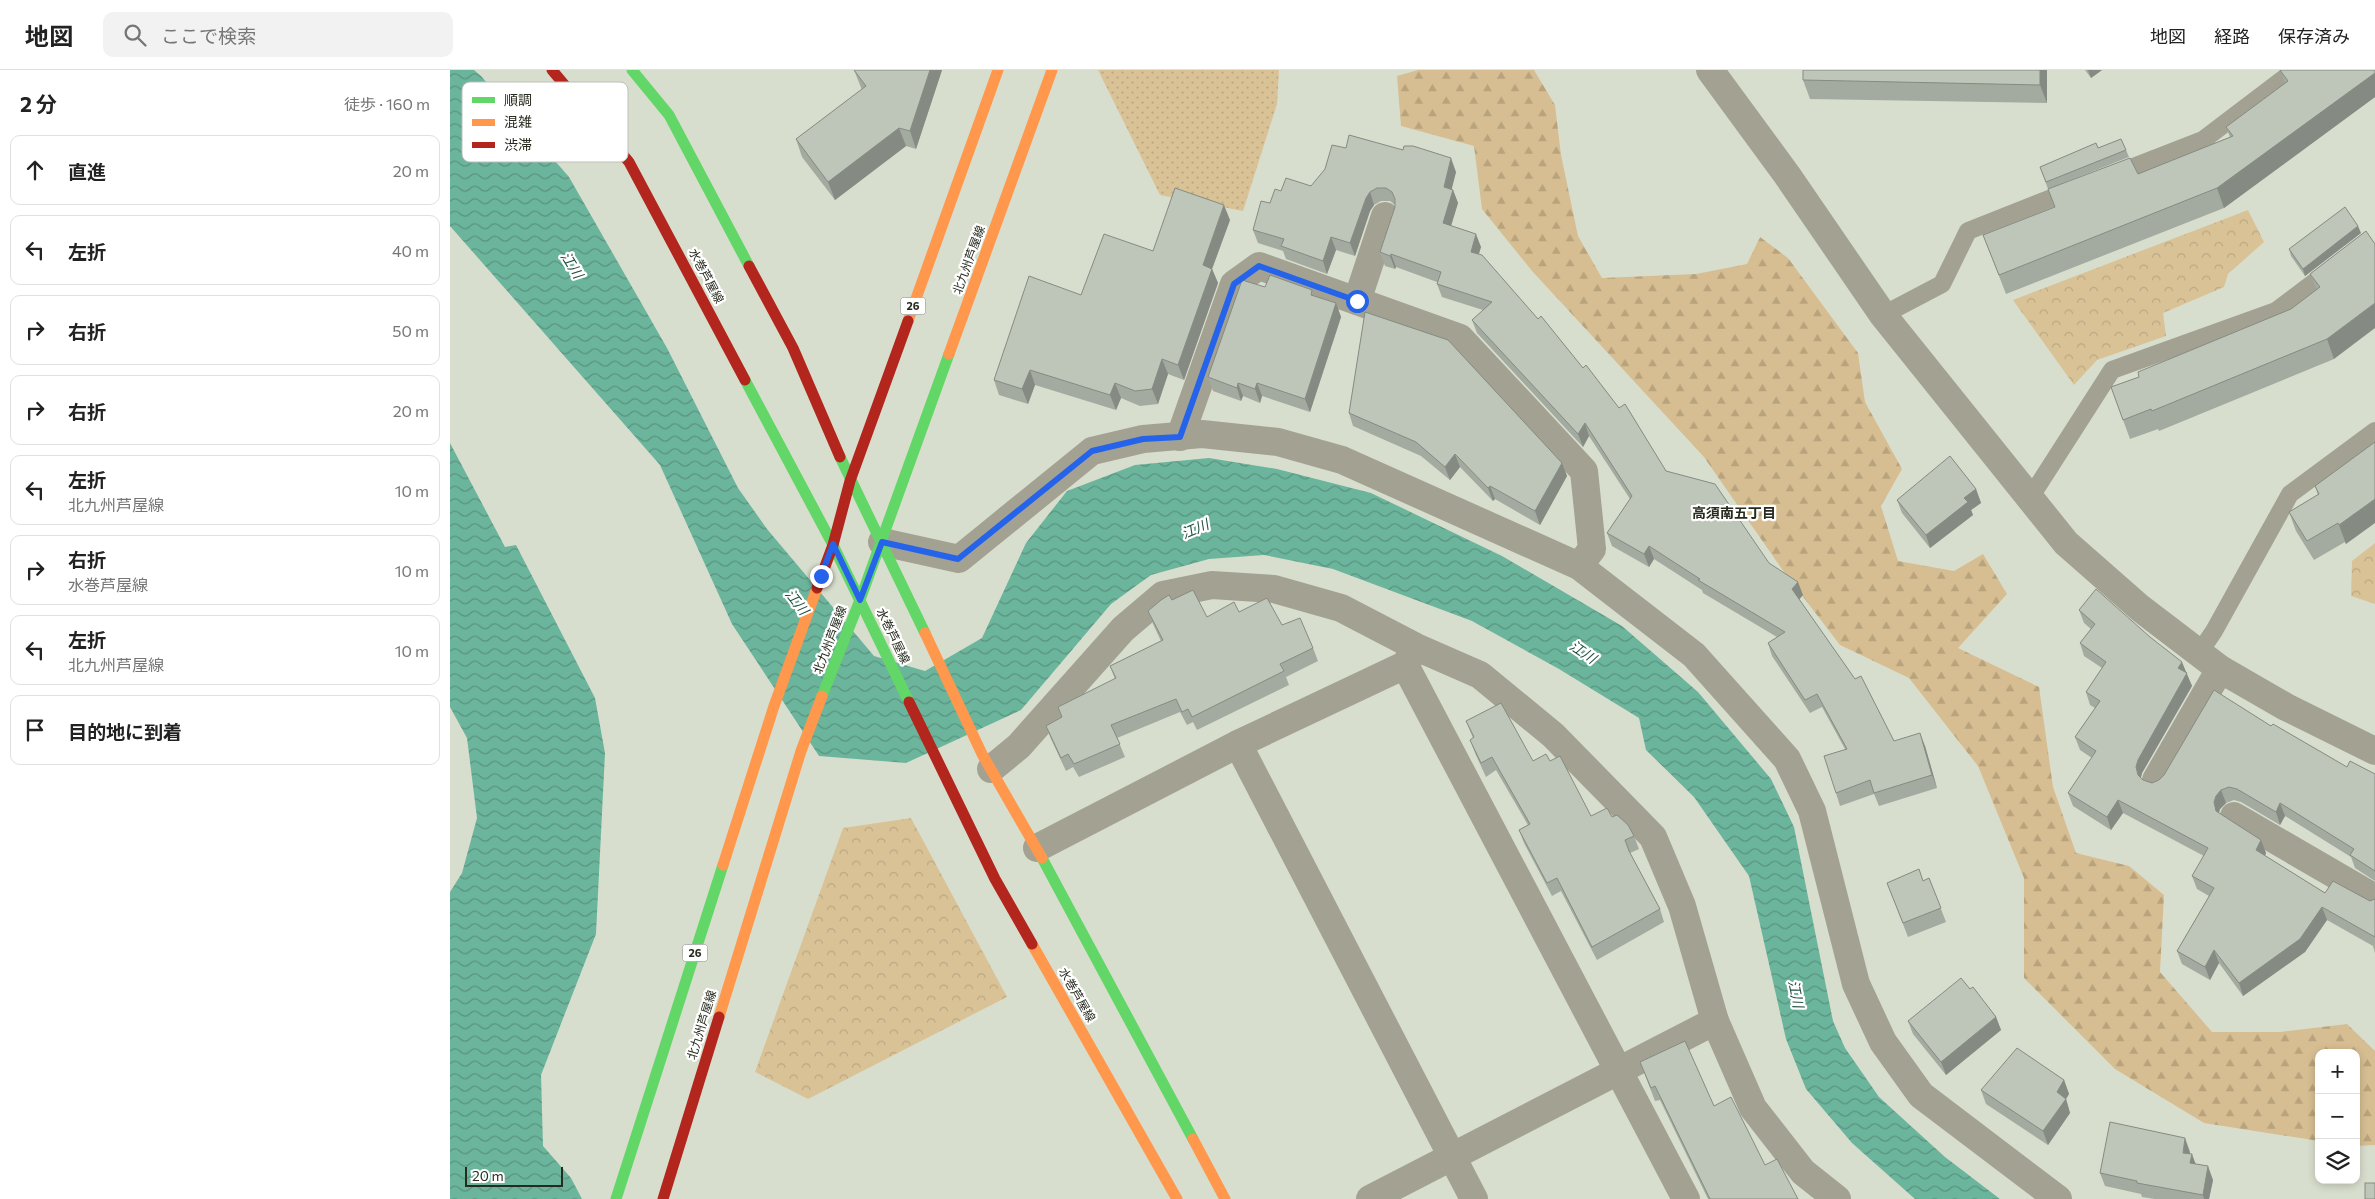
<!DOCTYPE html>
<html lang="ja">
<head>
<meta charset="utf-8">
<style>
  :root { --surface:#fff; --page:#f2f2f2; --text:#222; --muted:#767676; --line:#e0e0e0 }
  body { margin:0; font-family:Commissioner,"Noto Sans JP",sans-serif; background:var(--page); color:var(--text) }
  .controls { position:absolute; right:15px; bottom:15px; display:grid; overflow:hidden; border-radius:10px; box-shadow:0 2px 8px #0003 }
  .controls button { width:45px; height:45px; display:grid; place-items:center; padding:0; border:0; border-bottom:1px solid var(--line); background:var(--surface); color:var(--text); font:25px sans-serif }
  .scale { position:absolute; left:15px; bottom:12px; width:98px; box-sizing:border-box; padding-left:5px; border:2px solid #272b1e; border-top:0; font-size:14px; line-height:18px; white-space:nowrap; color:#272b1e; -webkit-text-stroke:4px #fff; paint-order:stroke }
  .stop { position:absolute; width:15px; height:15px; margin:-11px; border:4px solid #2563eb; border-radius:50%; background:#fff }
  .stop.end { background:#2563eb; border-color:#fff; box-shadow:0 1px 5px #0008 }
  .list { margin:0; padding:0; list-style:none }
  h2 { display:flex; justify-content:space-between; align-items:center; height:65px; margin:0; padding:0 20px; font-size:21px }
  h2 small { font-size:16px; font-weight:400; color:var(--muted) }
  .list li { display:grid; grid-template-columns:32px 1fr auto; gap:15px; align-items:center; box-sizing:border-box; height:70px; margin:0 10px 10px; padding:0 10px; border:1px solid var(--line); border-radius:10px }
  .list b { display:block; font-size:19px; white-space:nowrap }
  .list p { margin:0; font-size:16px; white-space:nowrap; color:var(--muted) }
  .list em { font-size:16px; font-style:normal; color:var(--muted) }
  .icon { flex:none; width:28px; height:28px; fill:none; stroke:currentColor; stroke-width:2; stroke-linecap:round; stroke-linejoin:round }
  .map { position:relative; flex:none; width:1925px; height:1129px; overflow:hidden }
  header { display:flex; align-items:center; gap:30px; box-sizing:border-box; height:70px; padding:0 25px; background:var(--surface); border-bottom:1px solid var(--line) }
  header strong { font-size:24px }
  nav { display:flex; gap:28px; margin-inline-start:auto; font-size:18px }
  .search { width:350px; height:45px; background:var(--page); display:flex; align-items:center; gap:12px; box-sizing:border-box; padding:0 18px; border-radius:10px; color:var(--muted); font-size:19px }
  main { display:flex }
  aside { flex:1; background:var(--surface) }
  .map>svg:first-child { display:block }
</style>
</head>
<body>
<header>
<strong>地図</strong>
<div class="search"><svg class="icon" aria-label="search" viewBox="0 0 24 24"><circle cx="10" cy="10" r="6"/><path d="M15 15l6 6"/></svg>ここで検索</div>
<nav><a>地図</a><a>経路</a><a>保存済み</a></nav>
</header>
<main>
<aside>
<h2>2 分<small>徒歩 · 160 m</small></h2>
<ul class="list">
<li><svg class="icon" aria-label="ahead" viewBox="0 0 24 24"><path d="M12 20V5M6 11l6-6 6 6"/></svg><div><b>直進</b></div><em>20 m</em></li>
<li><svg class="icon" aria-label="left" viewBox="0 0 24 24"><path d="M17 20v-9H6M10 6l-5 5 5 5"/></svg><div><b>左折</b></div><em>40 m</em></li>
<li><svg class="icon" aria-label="right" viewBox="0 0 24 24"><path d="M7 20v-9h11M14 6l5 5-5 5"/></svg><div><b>右折</b></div><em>50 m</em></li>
<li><svg class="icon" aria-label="right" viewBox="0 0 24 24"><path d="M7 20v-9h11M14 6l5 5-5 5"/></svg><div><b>右折</b></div><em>20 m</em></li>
<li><svg class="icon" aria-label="left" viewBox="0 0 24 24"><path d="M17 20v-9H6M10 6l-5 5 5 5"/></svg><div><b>左折</b><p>北九州芦屋線</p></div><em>10 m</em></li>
<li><svg class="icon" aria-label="right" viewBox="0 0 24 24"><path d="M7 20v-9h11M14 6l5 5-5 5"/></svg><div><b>右折</b><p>水巻芦屋線</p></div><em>10 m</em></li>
<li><svg class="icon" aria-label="left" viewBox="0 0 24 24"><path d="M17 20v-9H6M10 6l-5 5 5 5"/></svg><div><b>左折</b><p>北九州芦屋線</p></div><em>10 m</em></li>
<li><svg class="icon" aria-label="arrive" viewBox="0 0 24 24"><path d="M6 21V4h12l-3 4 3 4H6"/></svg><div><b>目的地に到着</b></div></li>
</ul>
</aside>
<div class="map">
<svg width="1925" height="1129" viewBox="0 0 1925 1129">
  <defs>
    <pattern id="grass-dots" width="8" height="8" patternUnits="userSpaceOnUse" patternTransform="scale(1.25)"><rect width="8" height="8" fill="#dac297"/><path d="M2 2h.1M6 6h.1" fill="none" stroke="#bba782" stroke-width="1.8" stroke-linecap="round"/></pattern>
    <pattern id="forest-firs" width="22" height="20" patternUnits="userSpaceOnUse" patternTransform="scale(1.25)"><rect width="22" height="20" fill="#d7be92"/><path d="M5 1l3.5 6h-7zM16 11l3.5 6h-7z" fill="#b9a37d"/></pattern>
    <pattern id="park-crowns" width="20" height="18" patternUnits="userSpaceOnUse" patternTransform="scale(1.25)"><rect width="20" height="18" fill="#dac297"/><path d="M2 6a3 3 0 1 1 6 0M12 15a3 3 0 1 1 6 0" fill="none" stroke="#bba782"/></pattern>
    <pattern id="water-waves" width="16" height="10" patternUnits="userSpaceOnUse" patternTransform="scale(1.25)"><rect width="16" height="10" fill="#6cb59d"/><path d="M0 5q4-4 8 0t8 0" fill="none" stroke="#59937f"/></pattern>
  </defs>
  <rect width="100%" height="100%" fill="#d8decd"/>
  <path fill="url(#grass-dots)" d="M648 0H829L827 34 793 141 710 125Z"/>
  <path fill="url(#forest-firs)" d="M968 0H1084L1105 35 1111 85 1128 166 1152 208 1246 204 1297 194 1310 167 1338 188 1408 283 1415 332 1452 399 1431 436 1448 491 1504 501 1533 484 1557 524 1508 578 1589 617 1603 717 1626 783 1679 796 1714 825 1710 902 1762 962H1830L1897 954 1925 981V1075L1906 1076V983H1869V1071L1754 1053 1665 999 1574 908V808L1528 696 1459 608 1390 575 1334 502 1254 387 1082 201 1032 139 1024 76 951 56 947 6Z"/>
  <g fill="url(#park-crowns)">
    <path d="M1798 140 1814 172 1778 204 1774 217 1713 243 1716 266 1647 290 1624 315 1563 230Z"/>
    <path d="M1925 473V534L1901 526 1902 491Z"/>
    <path d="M461 748 557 927 358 1029 305 1002 393 758Z"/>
  </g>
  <g fill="url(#water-waves)">
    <path d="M0 0H24L31 6 119 107 217 278 288 418 317 459 424 586 475 601 532 568 576 473 617 421 685 395 759 388 827 399 921 423 1052 486 1172 556 1248 622 1321 709 1344 757 1383 951 1395 978 1429 1027 1495 1087 1550 1129H1465L1402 1073 1356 1019 1336 969 1299 806 1244 727 1196 680 1189 648 1109 599 1022 551 883 499 814 485 759 489 701 505 661 534 571 640 456 693 369 686 282 554 210 395 0 156Z"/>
    <path d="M0 373 55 477 66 475 145 628 155 683 146 864 91 1005 93 1076 121 1108 132 1129H0V822L12 803 27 748 17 668 0 637Z"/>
  </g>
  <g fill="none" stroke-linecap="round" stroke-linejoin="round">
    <g stroke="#a3a292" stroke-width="18">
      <path d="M1663 105 1753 70 1845 0"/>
      <path d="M1433 245 1492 214 1518 161 1622 120"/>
      <path d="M1580 428 1662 300 1826 241 1883 198"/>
      <path d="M1749 583 1764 561 1840 424 1925 361"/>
    </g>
    <g stroke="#a3a292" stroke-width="28">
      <path d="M1260 0 1337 105 1433 245 1616 473 1690 538 1770 599 1836 637 1925 681"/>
      <path d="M907 231 935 146"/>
      <path d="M730 367 784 214 809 196 1010 268 1134 401 1142 479 1129 496"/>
      <path d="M432 472 509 489 642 381 693 369 752 364 828 372 892 390 1129 496 1244 585 1337 689 1362 741 1406 914 1433 972 1471 1025 1608 1129"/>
      <path d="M955 595 1236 1129"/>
      <path d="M788 674 1024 1129"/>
      <path d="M541 699 569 676 673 559 713 525 762 515 824 519 891 538 966 577 1030 605 1103 665 1203 767 1232 836 1265 951 1303 1038 1353 1102 1387 1129"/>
      <path d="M1706 710 1770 599"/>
      <path d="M1784 746 1925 828"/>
      <path d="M587 778 788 674 955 595 964 580"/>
      <path d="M920 1129 1265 951"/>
    </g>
    <g stroke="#63d668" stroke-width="11">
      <path d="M182 0 219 45 299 196"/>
      <path d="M295 310 383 475 459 632"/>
      <path d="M390 387 475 563"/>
      <path d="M372 626 410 530 499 284"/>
      <path d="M592 788 743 1069"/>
      <path d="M166 1129 273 795"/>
    </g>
    <g stroke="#ff974d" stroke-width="11">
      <path d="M458 251 548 0"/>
      <path d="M499 284 602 0"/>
      <path d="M475 563 532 684 592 788"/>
      <path d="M273 795 324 636 367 518"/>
      <path d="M582 874 727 1129"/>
      <path d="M269 947 351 681 372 626"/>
      <path d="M743 1069 775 1129"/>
    </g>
    <g stroke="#b3261e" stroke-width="11">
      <path d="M102 0 179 92 295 310"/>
      <path d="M299 196 343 278 390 387"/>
      <path d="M367 518 383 475 400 411 458 251"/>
      <path d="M459 632 545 809 582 874"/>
      <path d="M213 1129 269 947"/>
    </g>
  </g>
  <g fill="#a3aaa0">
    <path d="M404 0H492L466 79 456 76 385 130 352 87 346 69 412 20Z"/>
    <path d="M1353 0H1597V33L1360 29 1353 10Z"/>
    <path d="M1635 0H1652L1641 8Z"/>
    <path d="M1830 0H1925V27L1774 138 1556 224 1533 165 1780 67 1776 57 1835 13Z"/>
    <path d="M1648 78 1676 80 1679 87 1598 119 1590 97Z"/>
    <path d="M1006 102 1001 119 1003 120 1008 133 1001 155 1031 177 1029 184 1216 401 1319 493 1353 525 1349 529 1444 671 1475 676 1487 718 1429 736 1424 724 1390 736 1386 723 1395 679 1372 637 1360 643 1322 586 1318 573 1327 567 1253 523 1252 520 1204 489 1199 497 1162 476 1157 463 1180 429 1139 366 1133 377 1027 263 1022 250 1033 240 992 227 987 214V212L946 197 945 199 935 196 930 182 945 137V135L940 131H931L924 135 920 141 905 186 886 180 877 204 836 189 833 181 808 173 803 160 820 133 831 121 861 116Z"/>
    <path d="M780 150 762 199 768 213 734 310 718 304 708 334 690 336 671 328 666 340 585 315 578 334 549 325 544 310 631 225 703 181Z"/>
    <path d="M1916 161 1884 289 1709 361 1708 359 1680 369 1661 317 1689 307 1841 239 1867 220 1860 204Z"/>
    <path d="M1911 163 1855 206 1841 186 1839 179Z"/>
    <path d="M815 217 864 226 886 233 891 247 860 342 812 326 810 333 793 326 791 331 763 321 758 307Z"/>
    <path d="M899 343 1112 393 1117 406 1090 455 1045 429 1043 431 1010 397 1000 410 971 386 903 356Z"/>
    <path d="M1925 372 1896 474 1895 472 1864 490 1846 461 1839 442 1868 425 1865 416Z"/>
    <path d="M1526 419 1531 433 1521 440 1523 445 1480 478 1452 443 1447 430Z"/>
    <path d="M722 530 757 547 789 542 832 555 863 578 868 591 836 607 839 615 747 660 743 652 737 655 730 642 667 668 675 687 629 707 623 697 616 701 601 669 596 656 611 647 608 637 665 609 660 596 711 571 703 554 698 541Z"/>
    <path d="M1629 540 1736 603 1742 616 1692 703 1691 708 1693 710 1702 713 1709 710 1821 656 1897 697 1925 704V811L1905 798 1901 787 1835 746 1830 755 1791 732 1784 730 1776 733 1770 739 1769 743 1816 783 1815 786 1875 823 1920 831 1925 829V883L1923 876 1877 850 1855 882 1793 926 1769 893 1760 910 1732 894 1727 881 1759 826 1747 819 1742 806 1754 786 1673 743 1661 760 1623 736 1618 723 1642 688 1630 680 1625 667 1645 638 1640 635 1636 622 1652 598 1634 586 1630 573 1641 559 1634 553Z"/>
    <path d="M1016 651 1083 691H1100L1141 746 1162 747 1184 766 1189 779 1180 783 1210 839 1214 852 1147 890 1111 821 1102 826 1074 773 1069 760 1078 755 1046 700 1036 707 1025 683 1020 670 1023 668Z"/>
    <path d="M1479 808 1496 852 1458 867 1437 813 1473 811Z"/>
    <path d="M1520 919 1546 947 1551 960 1496 1005 1463 964 1458 951Z"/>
    <path d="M1190 992 1264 1036 1315 1095 1348 1129H1258L1210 1030 1205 1031Z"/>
    <path d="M1614 1010 1619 1024 1616 1029 1620 1043 1598 1075 1536 1034 1531 1020Z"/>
    <path d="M1740 1082V1084L1746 1094 1763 1110 1759 1129H1705L1692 1127 1691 1124 1655 1116 1650 1103Z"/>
  </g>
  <g fill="#858b82">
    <path d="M480 0H492L466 79 460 61Z"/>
    <path d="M1590 0H1597V33L1590 15Z"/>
    <path d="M1638 0H1652L1641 8Z"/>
    <path d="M1925 3V27L1774 138 1767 118Z"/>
    <path d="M449 58 456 76 385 130 378 112Z"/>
    <path d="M1001 88 1006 102 999 130 994 117Z"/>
    <path d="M1003 120 1008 133 998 166 993 153Z"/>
    <path d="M920 122 924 135 920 141 905 186 900 173 916 128Z"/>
    <path d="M774 135 780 150 762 199 768 213 734 310 728 295 753 195Z"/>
    <path d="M1908 156 1911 163 1855 206 1853 199Z"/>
    <path d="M1026 164 1031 177 1025 195 1021 182Z"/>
    <path d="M881 167 886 180 877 204 873 191Z"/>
    <path d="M941 184 946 197 945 199 940 186Z"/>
    <path d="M886 233 891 247 860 342 855 329Z"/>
    <path d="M1925 233V258L1884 289 1877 269Z"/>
    <path d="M712 289 718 304 708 334 702 319Z"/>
    <path d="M580 300 585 315 578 334 572 319Z"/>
    <path d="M665 313 671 328 666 340 660 325Z"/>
    <path d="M788 313 793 326 791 331 787 318Z"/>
    <path d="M807 313 812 326 810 333 805 319Z"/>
    <path d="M1135 353 1139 366 1133 377 1128 364Z"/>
    <path d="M1005 384 1010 397 1000 410 995 397Z"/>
    <path d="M1112 393 1117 406 1090 455 1085 441Z"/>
    <path d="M1040 416 1045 429 1043 431 1038 418Z"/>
    <path d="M1526 419 1531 433 1521 440 1523 445 1480 478 1476 465 1514 428Z"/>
    <path d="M1925 429V453L1896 474 1889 455Z"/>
    <path d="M1199 476 1204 489 1199 497 1194 484Z"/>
    <path d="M1348 512 1353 525 1347 532 1342 519Z"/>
    <path d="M1732 592 1742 616 1692 703 1690 710 1686 697 1688 690 1728 598Z"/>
    <path d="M1470 663 1475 676 1487 718 1482 705Z"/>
    <path d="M1771 720 1776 733 1770 739 1768 745 1766 741 1764 732 1766 726Z"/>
    <path d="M1668 730 1673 743 1661 760 1657 747Z"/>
    <path d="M1830 733 1835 746 1830 755 1826 742Z"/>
    <path d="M1811 770 1816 783 1811 793 1806 780Z"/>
    <path d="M1872 837 1877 850 1855 882 1793 926 1789 913Z"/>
    <path d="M1764 880 1769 893 1760 910 1755 897Z"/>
    <path d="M1546 947 1551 960 1496 1005 1491 992Z"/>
    <path d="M1614 1010 1619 1024 1616 1029 1620 1043 1598 1075 1593 1061 1607 1022Z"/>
    <path d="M1735 1068 1740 1082 1737 1096 1733 1083Z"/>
    <path d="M1742 1084 1747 1098 1740 1093Z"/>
    <path d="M1758 1096 1763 1110 1759 1129H1754L1753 1125Z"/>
  </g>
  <g fill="#bec6ba" stroke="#858b82">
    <path d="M404 0H480L460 61 449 58 378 112 346 69 416 16Z"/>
    <path d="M1353 0H1590V15L1353 10Z"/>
    <path d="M1830 0H1925V3L1767 118 1549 205 1533 165 1605 137 1598 119 1680 88 1688 104 1783 66 1776 57 1838 11Z"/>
    <path d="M899 65 953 80 954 76H963L1001 88 994 117 1003 120 993 153 1026 164 1021 182 1032 185 1088 249 1091 246 1133 298 1136 295 1169 338 1175 334 1216 401 1265 414 1319 493 1348 512 1342 519 1405 609 1411 606 1444 671 1470 663 1482 705 1424 723 1420 710 1386 723 1374 686 1397 679 1367 624 1355 630 1318 573 1335 562 1248 510 1250 509 1199 476 1194 484 1157 463 1182 426 1135 353 1128 364 1022 250 1042 232 987 214 991 202 941 184 940 186 930 182 945 137V129L942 122 936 118H927L920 122 916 128 900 173 881 167 873 191 831 176 834 169 803 160 811 131 820 133 825 119 831 121 836 108 861 116 875 99 882 75 896 78Z"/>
    <path d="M1671 69 1676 80 1596 112 1590 97 1646 73 1648 78Z"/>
    <path d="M725 118 774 135 753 195 762 199 728 295 712 289 702 319 685 321 665 313 660 325 580 300 572 319 544 310 579 206 631 225 654 164 703 181Z"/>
    <path d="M1895 137 1908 156 1853 199 1839 179Z"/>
    <path d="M1916 161 1925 174V233L1877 269 1702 341 1701 339 1673 350 1661 317 1689 307 1688 302 1841 239 1870 217 1860 204Z"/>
    <path d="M820 205 862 220 861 225 886 233 855 329 807 313 805 319 788 313 787 318 758 307 792 210 815 217Z"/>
    <path d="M915 242 998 270 1112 393 1085 441 1040 416 1038 418 1005 384 995 397 966 372 899 343Z"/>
    <path d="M1925 372V429L1889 455 1888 453 1857 471 1839 442 1869 424 1865 416Z"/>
    <path d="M1500 386 1526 419 1514 428 1518 432 1476 465 1447 430Z"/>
    <path d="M1646 519 1700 567 1732 592 1728 598 1737 603 1688 690 1686 697 1688 705 1693 710 1702 713 1709 710 1714 705 1764 620 1821 656 1823 654 1897 697 1900 691 1925 704V801L1900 785 1904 779 1830 733 1826 742 1787 719 1779 717 1771 720 1766 726 1764 732 1766 741 1811 770 1806 780 1875 823 1883 811 1920 831 1925 829V867L1872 837 1850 869 1789 913 1764 880 1755 897 1727 881 1764 818 1742 806 1758 778 1668 730 1657 747 1618 723 1646 681 1625 667 1650 631 1636 622 1656 592 1630 573 1645 554 1629 540Z"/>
    <path d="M743 520 757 547 784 532 789 542 817 528 832 555 850 548 863 578 830 594 834 601 742 647 738 639 732 642 726 629 661 655 670 674 624 694 618 684 611 688 596 656 612 647 608 637 666 608 660 596 713 570 698 541 711 530 719 525 722 530Z"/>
    <path d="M1051 633 1083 691 1096 684 1100 691 1110 686 1141 746 1157 738 1162 747 1167 745 1178 755 1184 766 1175 770 1179 781 1210 839 1142 877 1107 808 1097 813 1069 760 1080 754 1042 687 1031 693 1020 670 1024 667 1016 651Z"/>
    <path d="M1469 799 1473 811 1479 808 1491 838 1453 853 1437 813Z"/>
    <path d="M1511 908 1520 919 1523 917 1546 947 1491 992 1458 951Z"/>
    <path d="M1235 971 1264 1036 1281 1027 1315 1095 1327 1089 1348 1129H1260L1205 1016 1201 1018 1190 992Z"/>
    <path d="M1567 978 1614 1010 1607 1022 1616 1029 1593 1061 1531 1020Z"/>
    <path d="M1660 1052 1735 1068 1733 1083 1742 1084 1740 1093 1758 1096 1753 1125 1687 1113V1111L1650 1103Z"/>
    <rect x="1915" y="1113" width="10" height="16"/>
  </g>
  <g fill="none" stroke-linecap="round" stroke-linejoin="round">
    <path stroke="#2563eb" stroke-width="6" d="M371 506 383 474 410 530 432 472 508 489 642 381 693 369 730 367 784 214 809 196 907 231"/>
  </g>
  <g text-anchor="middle" stroke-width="4.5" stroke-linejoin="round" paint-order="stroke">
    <g fill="#fff" stroke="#686b62" stroke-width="1">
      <rect x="450.5" y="227.5" width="25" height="17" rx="4"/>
      <rect x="232.5" y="874.5" width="25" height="17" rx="4"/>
    </g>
    <g font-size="11" font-weight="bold" fill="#272b1e">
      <text x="463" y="240">26</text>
      <text x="245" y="887">26</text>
    </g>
    <g font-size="12" fill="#272b1e" stroke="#fff">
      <text transform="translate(519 190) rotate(-70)" y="4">北九州芦屋線</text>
      <text transform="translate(256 206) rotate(62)" y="4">水巻芦屋線</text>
      <text transform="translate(443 566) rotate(64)" y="4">水巻芦屋線</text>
      <text transform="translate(380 570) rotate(-69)" y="4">北九州芦屋線</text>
      <text transform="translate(627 925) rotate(60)" y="4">水巻芦屋線</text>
      <text transform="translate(252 955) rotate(-73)" y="4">北九州芦屋線</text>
    </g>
    <g font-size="14" font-style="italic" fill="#224e42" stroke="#fff">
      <text transform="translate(122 195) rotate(58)" y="5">江川</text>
      <text transform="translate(745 459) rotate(-23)" y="5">江川</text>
      <text transform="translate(347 532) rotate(52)" y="5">江川</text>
      <text transform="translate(1133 582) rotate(34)" y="5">江川</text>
      <text transform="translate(1346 924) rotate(78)" y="5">江川</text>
    </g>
    <g font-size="14" font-weight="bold" fill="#272b1e" stroke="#fff">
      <text x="1284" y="448">高須南五丁目</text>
    </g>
  </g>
  <rect x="12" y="12" width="166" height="80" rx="8" fill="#fff" stroke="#bebfbc" stroke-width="1"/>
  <rect x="22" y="27" width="23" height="6" fill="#63d668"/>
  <rect x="22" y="49" width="23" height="7" fill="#ff974d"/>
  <rect x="22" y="72" width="23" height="6" fill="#b3261e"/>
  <g font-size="14" fill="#272b1e">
    <text x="54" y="35">順調</text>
    <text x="54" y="57">混雑</text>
    <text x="54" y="80">渋滞</text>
  </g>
</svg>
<div class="controls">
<button>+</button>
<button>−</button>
<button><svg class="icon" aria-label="layers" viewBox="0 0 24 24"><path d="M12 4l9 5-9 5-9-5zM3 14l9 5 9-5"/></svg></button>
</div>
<div class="scale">20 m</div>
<div class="stop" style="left:907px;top:231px"></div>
<div class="stop end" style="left:371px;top:506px"></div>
</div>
</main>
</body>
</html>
